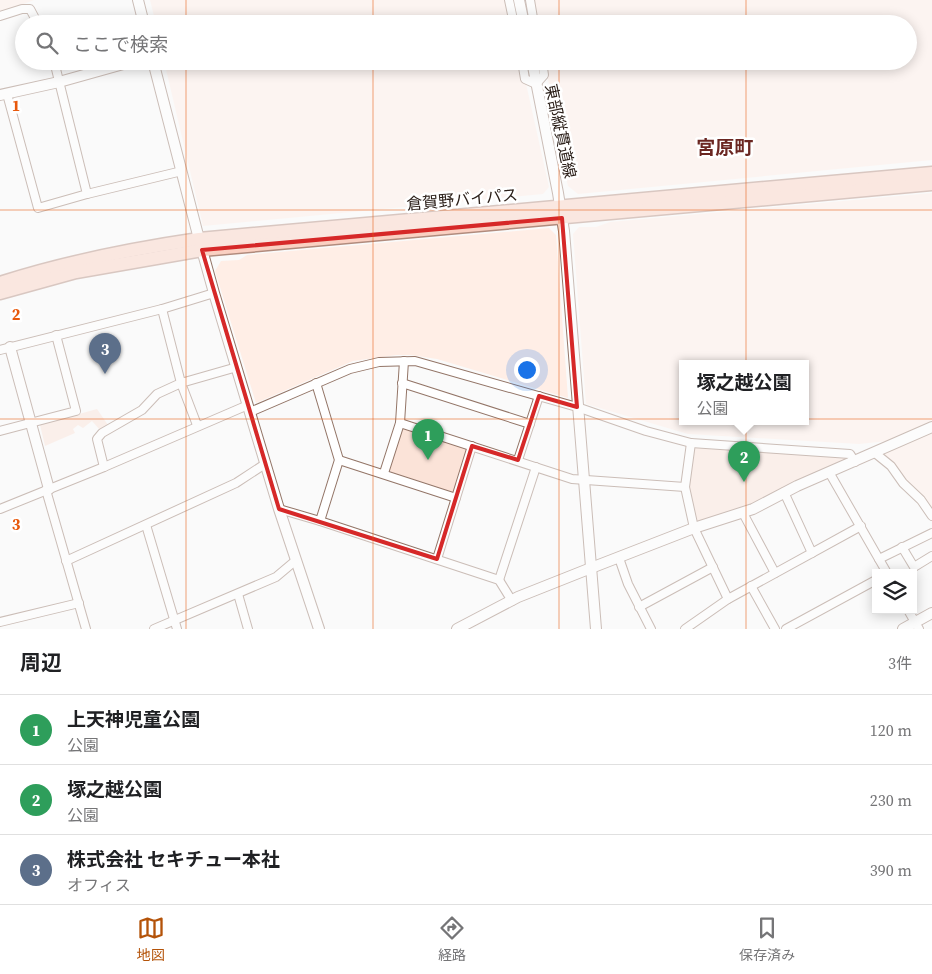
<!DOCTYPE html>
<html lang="ja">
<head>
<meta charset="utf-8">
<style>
  :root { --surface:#fff; --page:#f6f6f6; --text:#202124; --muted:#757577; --line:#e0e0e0; --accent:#b45309 }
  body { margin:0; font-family:"Source Serif 4","Noto Sans JP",serif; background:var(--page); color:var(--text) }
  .controls { position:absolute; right:15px; bottom:15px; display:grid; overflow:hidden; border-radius:0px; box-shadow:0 2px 12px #0003 }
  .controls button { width:45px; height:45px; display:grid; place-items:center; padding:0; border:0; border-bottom:1px solid var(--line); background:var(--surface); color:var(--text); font:25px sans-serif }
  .you { position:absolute; left:526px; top:369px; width:18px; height:18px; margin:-12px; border:4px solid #fff; border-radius:50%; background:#1a73e8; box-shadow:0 0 0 8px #1a73e833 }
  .badge { display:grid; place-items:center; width:32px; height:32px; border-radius:50%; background:var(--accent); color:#fff; font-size:16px; font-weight:700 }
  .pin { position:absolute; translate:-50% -41px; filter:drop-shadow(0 1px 2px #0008) }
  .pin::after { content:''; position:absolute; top:26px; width:18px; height:15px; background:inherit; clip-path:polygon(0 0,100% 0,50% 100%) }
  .popup { position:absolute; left:679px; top:360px; width:130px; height:65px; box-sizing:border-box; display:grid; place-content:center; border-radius:0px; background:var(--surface); filter:drop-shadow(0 1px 4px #0005); font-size:16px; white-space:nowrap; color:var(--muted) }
  .popup b { font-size:19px; color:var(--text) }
  .popup::after { content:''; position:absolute; left:50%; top:100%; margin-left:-10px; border:10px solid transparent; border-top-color:var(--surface) }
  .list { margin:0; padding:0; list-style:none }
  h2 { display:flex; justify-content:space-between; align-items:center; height:65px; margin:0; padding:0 20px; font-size:21px }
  h2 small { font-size:16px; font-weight:400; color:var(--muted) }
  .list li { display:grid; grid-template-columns:32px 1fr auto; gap:15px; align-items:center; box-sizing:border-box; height:70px; padding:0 20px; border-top:1px solid var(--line) }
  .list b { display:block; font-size:19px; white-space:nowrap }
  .list p { margin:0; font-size:16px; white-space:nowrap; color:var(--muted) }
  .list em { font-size:16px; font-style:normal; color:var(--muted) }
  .icon { flex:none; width:28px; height:28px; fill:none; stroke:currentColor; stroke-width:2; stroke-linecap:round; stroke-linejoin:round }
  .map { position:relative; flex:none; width:932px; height:629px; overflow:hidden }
  .search { position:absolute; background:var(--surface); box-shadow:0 2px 12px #0003; left:15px; right:15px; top:15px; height:55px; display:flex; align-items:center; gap:12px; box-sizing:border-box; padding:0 18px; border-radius:28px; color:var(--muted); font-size:19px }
  .sheet { height:275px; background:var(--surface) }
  nav { display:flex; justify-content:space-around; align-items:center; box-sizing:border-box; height:70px; border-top:1px solid var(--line); background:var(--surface); font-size:14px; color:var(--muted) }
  nav a { display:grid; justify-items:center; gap:2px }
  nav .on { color:var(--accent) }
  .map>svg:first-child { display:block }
</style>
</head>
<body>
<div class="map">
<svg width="932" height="629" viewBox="0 0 932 629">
  <rect width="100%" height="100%" fill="#fafafa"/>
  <g fill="#ffeee6" fill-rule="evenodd">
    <path d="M0 0H34L0 13Z"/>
    <path d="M150 0H507L512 24H156Z"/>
    <path d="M532 0H932V160L578 194 568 186 549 104V85L545 61H908V24H537Z"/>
    <path d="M164 61H521L549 187 543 194 203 226Z"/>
    <path d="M932 193V422L888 441 859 444 688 434 586 404 573 234 579 227H596L610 222ZM683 363H805V421H683Z"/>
    <path d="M549 228 556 235 568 398 437 359 411 355H397L353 361 256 403 215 271 221 261 239 260 247 255Z"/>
    <path d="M932 433V511L883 458 884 454Z"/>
  </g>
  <g fill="#fbe3d8">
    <path d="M97 409 108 425 100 430 92 421 83 428 78 425 73 429 75 433 45 446 40 425Z"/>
    <path d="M404 428 467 447V450L455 490 452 492 391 472 388 469 401 429Z"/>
    <path d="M696 448 847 457V461L748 507 696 522 689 486 694 450Z"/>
  </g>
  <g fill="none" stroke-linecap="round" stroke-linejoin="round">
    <defs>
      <g id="minor">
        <path d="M509 0 514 24"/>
        <path d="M530 0 534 24"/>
        <path d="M0 16 22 9H30L38 24"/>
        <path d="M522 61 525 79 536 84 544 75 542 61"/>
        <path d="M7 94 38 208 87 194 54 61"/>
        <path d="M87 194 182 171"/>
        <path d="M162 309 181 383 197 425"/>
        <path d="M0 350 162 309 214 293"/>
        <path d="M316 383 339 460 320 521"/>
        <path d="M402 383 530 424"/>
        <path d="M250 412 350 369 379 362 415 361 577 407 646 431 691 443 850 454 855 462"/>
        <path d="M400 423 572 479 685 487"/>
        <path d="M0 431 76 411 56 335"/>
        <path d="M691 443 685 487 694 528 728 599"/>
        <path d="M875 453 891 466 903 483 921 500 932 516"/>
        <path d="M339 460 456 498"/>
        <path d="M518 460 539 396"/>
        <path d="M104 467 97 439 102 433 142 410 157 394 181 383 237 367"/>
        <path d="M829 472 887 573"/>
        <path d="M384 473 400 423 404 361"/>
        <path d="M46 490 86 629"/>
        <path d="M784 492 812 553"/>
        <path d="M0 509 104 467 248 405"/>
        <path d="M279 509 320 521 499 580 512 601"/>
        <path d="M743 513 775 573"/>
        <path d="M146 525 177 629"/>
        <path d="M902 547 914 567 932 556"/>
        <path d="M619 558 628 584 651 629"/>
        <path d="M437 559 472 446"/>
        <path d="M879 559 932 533"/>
        <path d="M66 561 236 483 265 464"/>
        <path d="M499 580 536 467"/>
        <path d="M751 586 775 629"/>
        <path d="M238 594 248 629"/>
        <path d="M639 607 713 567"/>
        <path d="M908 610 919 629"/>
        <path d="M0 622 79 603"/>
        <path d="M154 629 276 577 295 561"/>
        <path d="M685 629 728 599 861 526"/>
        <path d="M786 629 876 580"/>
      </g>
      <g id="tertiary">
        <path d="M138 0 144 24"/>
        <path d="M519 0 524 24"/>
        <path d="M153 61 199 239 214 293 279 509 319 629"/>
        <path d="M532 61 558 193 564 231 596 629"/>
        <path d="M0 95 59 82 134 61"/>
        <path d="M10 347 49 489"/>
        <path d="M457 629 518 597 591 568 694 528 753 509 797 486 932 427"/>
        <path d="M903 629 932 613"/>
      </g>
      <g id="trunk">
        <path d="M0 283C65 262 131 249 199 239L932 173"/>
        <path d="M0 293 76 272 202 250 932 184"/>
      </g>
    </defs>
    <use href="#minor" stroke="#937567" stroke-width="10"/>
    <use href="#tertiary" stroke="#937567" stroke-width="12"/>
    <use href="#trunk" stroke="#b18b7d" stroke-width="15"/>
    <use href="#minor" stroke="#fff" stroke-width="8"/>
    <use href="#tertiary" stroke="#fff" stroke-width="10"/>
    <use href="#trunk" stroke="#fad0c2" stroke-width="12"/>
  </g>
  <path d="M0 0H932V629H0ZM562 218 577 407 539 396 518 460 472 446 437 559 279 509 202 250Z" fill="#fafafa" fill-opacity=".55" fill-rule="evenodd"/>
  <path fill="none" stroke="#d62828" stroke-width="4" stroke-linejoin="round" d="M562 218 577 407 539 396 518 460 472 446 437 559 279 509 202 250Z"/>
  <path fill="none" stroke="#e8590c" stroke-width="1" stroke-opacity="0.55" d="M186 0V24M373 0V24M559 0V24M746 0V24M186 61V629M373 61V629M559 61V629M746 61V629M0 210H932M0 419H932"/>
  <g text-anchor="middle" stroke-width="5" stroke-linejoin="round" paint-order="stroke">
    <g font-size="16" fill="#2c201a" stroke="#fff">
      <text transform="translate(561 131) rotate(78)" y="6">東部縦貫道線</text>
      <text transform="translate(462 199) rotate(-5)" y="6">倉賀野バイパス</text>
    </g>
    <g font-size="19" font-weight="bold" fill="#6b2621" stroke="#fff">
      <text x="725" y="154">宮原町</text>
    </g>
  </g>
  <g font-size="16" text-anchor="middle" font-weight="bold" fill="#e8590c" stroke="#fff" stroke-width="5" stroke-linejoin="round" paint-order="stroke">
    <text x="16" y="111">1</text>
    <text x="16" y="320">2</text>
    <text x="16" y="530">3</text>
  </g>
</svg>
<div class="controls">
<button><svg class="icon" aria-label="layers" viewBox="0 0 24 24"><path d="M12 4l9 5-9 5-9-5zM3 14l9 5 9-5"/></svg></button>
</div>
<div class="you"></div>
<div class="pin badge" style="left:428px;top:460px;background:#2e9e5b">1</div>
<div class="pin badge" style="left:744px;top:482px;background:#2e9e5b">2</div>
<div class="popup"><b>塚之越公園</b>公園</div>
<div class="pin badge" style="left:105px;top:374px;background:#5c6f8a">3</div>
<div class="search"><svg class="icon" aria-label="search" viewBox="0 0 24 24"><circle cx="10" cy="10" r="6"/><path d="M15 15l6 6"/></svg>ここで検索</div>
</div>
<section class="sheet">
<h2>周辺<small>3件</small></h2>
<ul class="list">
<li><span class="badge" style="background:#2e9e5b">1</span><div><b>上天神児童公園</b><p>公園</p></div><em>120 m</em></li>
<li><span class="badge" style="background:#2e9e5b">2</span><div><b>塚之越公園</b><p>公園</p></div><em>230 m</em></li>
<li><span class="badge" style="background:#5c6f8a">3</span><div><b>株式会社 セキチュー本社</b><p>オフィス</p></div><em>390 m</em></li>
</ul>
</section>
<nav>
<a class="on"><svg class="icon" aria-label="map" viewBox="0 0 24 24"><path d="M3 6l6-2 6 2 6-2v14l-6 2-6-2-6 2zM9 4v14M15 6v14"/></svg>地図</a>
<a><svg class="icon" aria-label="directions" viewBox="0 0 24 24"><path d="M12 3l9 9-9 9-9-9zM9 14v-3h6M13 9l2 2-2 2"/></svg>経路</a>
<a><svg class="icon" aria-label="saved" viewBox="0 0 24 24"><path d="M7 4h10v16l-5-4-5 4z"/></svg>保存済み</a>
</nav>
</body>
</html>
